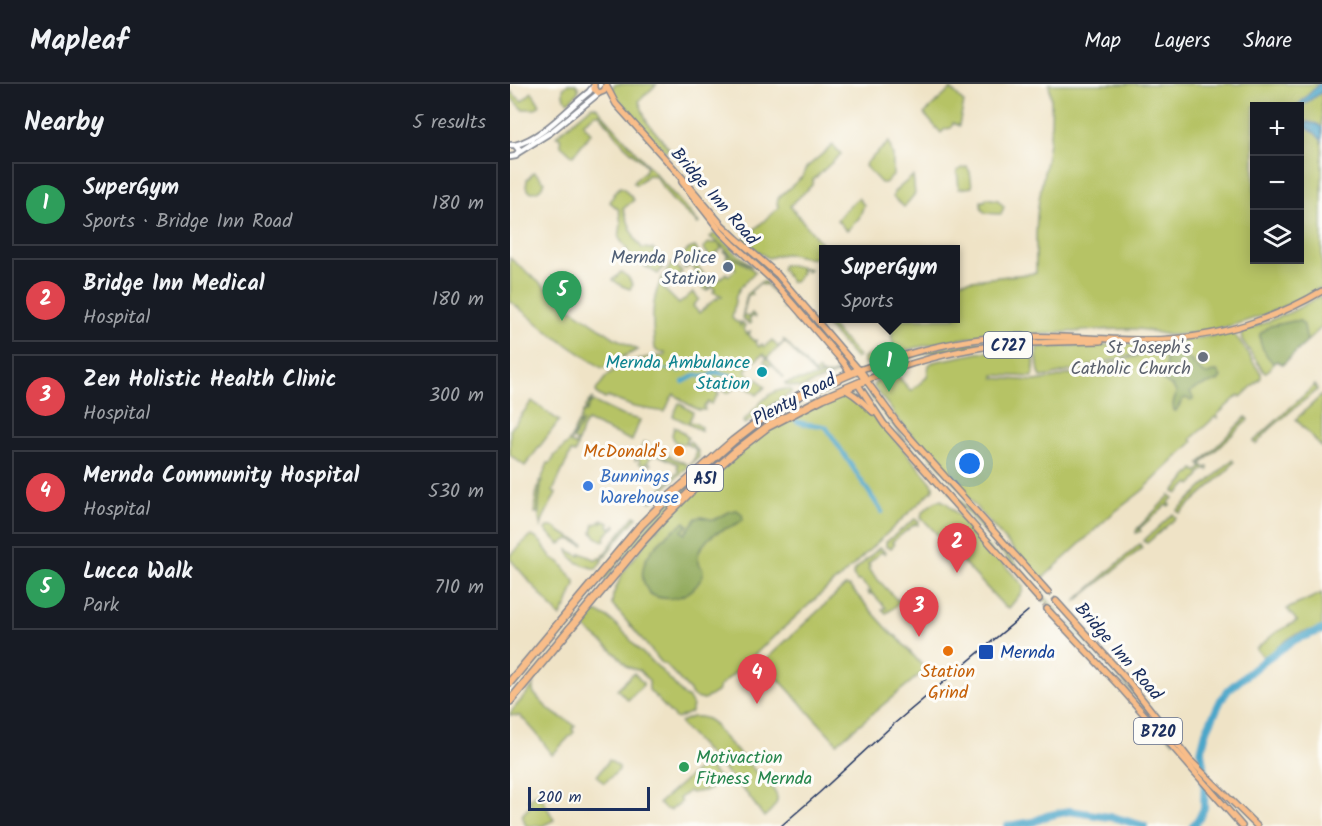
<!DOCTYPE html>
<html lang="en">
<head>
<meta charset="utf-8">
<style>
  :root { --surface:#171b24; --page:#242831; --text:#f1f3f6; --muted:#9ea1a6; --line:#363941; --accent:#ea580c }
  body { margin:0; font-family:Kalam,sans-serif; background:var(--page); color:var(--text) }
  .controls { position:absolute; right:18px; top:18px; display:grid; overflow:hidden; border-radius:0px; box-shadow:0 3px 15px #0003 }
  .controls button { width:54px; height:54px; display:grid; place-items:center; padding:0; border:0; border-bottom:2px solid var(--line); background:var(--surface); color:var(--text); font:30px sans-serif }
  .scale { position:absolute; left:18px; bottom:15px; width:122px; box-sizing:border-box; padding-left:6px; border:3px solid #1b2f5e; border-top:0; font-size:16px; line-height:21px; white-space:nowrap; color:#1b2f5e; -webkit-text-stroke:4px #fdfcf7; paint-order:stroke }
  .you { position:absolute; left:460px; top:380px; width:21px; height:21px; margin:-15px; border:4px solid #fff; border-radius:50%; background:#1a73e8; box-shadow:0 0 0 9px #1a73e833 }
  .badge { display:grid; place-items:center; width:39px; height:39px; border-radius:50%; background:var(--accent); color:#fff; font-size:20px; font-weight:700 }
  .pin { position:absolute; translate:-50% -50px; filter:drop-shadow(0 2px 3px #0008) }
  .pin::after { content:''; position:absolute; top:32px; width:21px; height:18px; background:inherit; clip-path:polygon(0 0,100% 0,50% 100%) }
  .popup { position:absolute; left:309px; top:161px; width:141px; height:78px; box-sizing:border-box; display:grid; place-content:center; border-radius:0px; background:var(--surface); filter:drop-shadow(0 2px 4px #0005); font-size:20px; white-space:nowrap; color:var(--muted) }
  .popup b { font-size:22px; color:var(--text) }
  .popup::after { content:''; position:absolute; left:50%; top:100%; margin-left:-12px; border:12px solid transparent; border-top-color:var(--surface) }
  .list { margin:0; padding:0; list-style:none }
  h2 { display:flex; justify-content:space-between; align-items:center; height:78px; margin:0; padding:0 24px; font-size:26px }
  h2 small { font-size:20px; font-weight:400; color:var(--muted) }
  .list li { display:grid; grid-template-columns:39px 1fr auto; gap:18px; align-items:center; box-sizing:border-box; height:84px; margin:0 12px 12px; padding:0 12px; border:2px solid var(--line); border-radius:0px }
  .list b { display:block; font-size:22px; white-space:nowrap }
  .list p { margin:0; font-size:20px; white-space:nowrap; color:var(--muted) }
  .list em { font-size:20px; font-style:normal; color:var(--muted) }
  .icon { flex:none; width:33px; height:33px; fill:none; stroke:currentColor; stroke-width:2; stroke-linecap:round; stroke-linejoin:round }
  .map { position:relative; flex:none; width:812px; height:742px; overflow:hidden }
  header { display:flex; align-items:center; gap:36px; box-sizing:border-box; height:84px; padding:0 30px; background:var(--surface); border-bottom:2px solid var(--line) }
  header strong { font-size:28px }
  nav { display:flex; gap:33px; margin-inline-start:auto; font-size:21px }
  main { display:flex }
  aside { flex:1; background:var(--surface) }
  .map>svg:first-child { display:block }
</style>
</head>
<body>
<header>
<strong>Mapleaf</strong>
<nav><a>Map</a><a>Layers</a><a>Share</a></nav>
</header>
<main>
<aside>
<h2>Nearby<small>5 results</small></h2>
<ul class="list">
<li><span class="badge" style="background:#2e9e5b">1</span><div><b>SuperGym</b><p>Sports · Bridge Inn Road</p></div><em>180 m</em></li>
<li><span class="badge" style="background:#e0444e">2</span><div><b>Bridge Inn Medical</b><p>Hospital</p></div><em>180 m</em></li>
<li><span class="badge" style="background:#e0444e">3</span><div><b>Zen Holistic Health Clinic</b><p>Hospital</p></div><em>300 m</em></li>
<li><span class="badge" style="background:#e0444e">4</span><div><b>Mernda Community Hospital</b><p>Hospital</p></div><em>530 m</em></li>
<li><span class="badge" style="background:#2e9e5b">5</span><div><b>Lucca Walk</b><p>Park</p></div><em>710 m</em></li>
</ul>
</aside>
<div class="map">
<svg width="812" height="742" viewBox="0 0 812 742">
  <rect width="100%" height="100%" fill="#fdfcf7"/>
  <filter id="ink" filterUnits="userSpaceOnUse"><feTurbulence type="fractalNoise" baseFrequency=".0167" numOctaves="2"/><feDisplacementMap in="SourceGraphic" scale="12" xChannelSelector="R" yChannelSelector="G"/><feConvolveMatrix kernelMatrix="1 2 1 2 8 2 1 2 1" color-interpolation-filters="sRGB"/></filter>
  <filter id="wash" filterUnits="userSpaceOnUse"><feTurbulence type="fractalNoise" baseFrequency=".008" numOctaves="4" result="noise"/><feDisplacementMap in="SourceGraphic" scale="24" xChannelSelector="R" yChannelSelector="G"/><feGaussianBlur stdDeviation="1.35" result="paint"/><feColorMatrix in="noise" values="0 0 0 0 0 0 0 0 0 0 0 0 0 0 0 0 0 1.4 0 .05"/><feComposite in="paint" operator="in"/></filter>
  <g filter="url(#wash)">
    <rect width="100%" height="100%" fill="#efe3c6"/>
    <g fill="#b6c365" stroke="#687962" stroke-width="1.5" fill-rule="evenodd">
      <path d="M58 0H66L69 5 67 10 58 18 53 12V5Z"/>
      <path d="M106 0H147L129 17 137 38 159 64 155 68 103 9V2Z"/>
      <path d="M539 0H812V203C767 229 718 247 665 251 652 252 640 245 625 245 595 244 564 248 534 250 517 250 500 249 484 251 451 253 420 260 389 268L385 267 381 252 383 250 371 235 445 234V198L526 189C526 163 525 136 530 110 536 74 546 37 539 0ZM744 22H790V176H744Z"/>
      <path d="M441 5 454 19 449 41V42L443 39 441 44 435 45 431 49 414 30Z"/>
      <path d="M0 7 12 17 22 8 30 21 25 25H12L0 13Z"/>
      <path d="M82 22 86 23 89 26 189 139 188 140 161 115 145 92 138 91 126 101 123 98 135 87 137 82 113 60 90 30H85L73 39 81 49 63 72 51 61 50 53 46 52Z"/>
      <path d="M379 58 383 72V92L375 99H371L355 82 356 79Z"/>
      <path d="M323 61 331 70 303 96 302 101 280 122 316 165 313 166V172C300 178 291 171 278 170 270 169 265 173 258 174L232 157 269 123 267 120 268 114 292 93 296 84Z"/>
      <path d="M457 83 460 88 462 103 449 105 447 87 452 84Z"/>
      <path d="M24 88 35 98C31 105 29 108 20 108L16 103 17 96Z"/>
      <path d="M403 92 405 110 394 123 383 113 384 108Z"/>
      <path d="M110 103 113 104 124 116 113 125 125 155 132 164 143 165 157 178 148 190 124 176 109 154 111 140 109 126 100 118 106 107Z"/>
      <path d="M348 114 354 121 349 134 338 146 335 145 327 136 335 126Z"/>
      <path d="M476 114 488 116 494 123 491 130C479 129 470 132 471 117H475Z"/>
      <path d="M204 150 208 151 226 169 243 182 222 172 210 160 205 157 200 153Z"/>
      <path d="M199 159H208L212 164 201 174 193 164Z"/>
      <path d="M185 163 191 172 185 179 196 193 189 198 183 192 187 188 181 181 175 185 167 175 179 165Z"/>
      <path d="M215 167C223 176 237 178 245 188L230 204 226 212 222 234 226 238H229L230 242 232 238 235 242 233 244 237 250 240 248 239 251 244 257 247 256 245 258 249 263 252 260 254 263 262 256 268 263 274 258 273 255 304 289 309 286 310 290H314L305 291 275 258 257 274 274 294 262 280 259 282 254 277 257 274 253 270 235 286 245 297 248 295 255 303 247 311C242 306 233 300 225 304 223 305 220 308 218 309L209 304 206 308 209 310 201 320 198 318 194 323 195 326H188L171 316V314H168V313L164 310 160 316 155 328 124 323 98 313 95 315 87 310 86 307 88 303H89C100 281 132 272 155 272V268H148L145 265C141 233 140 204 163 179L172 188 154 205 169 220 183 208 189 215 183 222 189 229 205 215H207V214H209L212 212 203 208 205 205 202 203 197 206H195L192 203 193 200 198 195 200 197 196 201 200 204 207 196 208 197 216 189 219 192 226 185 216 173 218 172 214 168Z"/>
      <path d="M0 174 56 221 105 254 128 266 104 277 95 284H92L41 250 0 217Z"/>
      <path d="M273 181H280L300 185 297 188 296 185H291L290 187 292 189 284 198H281L271 184Z"/>
      <path d="M111 188 118 193 123 201 120 205 112 202 103 196Z"/>
      <path d="M251 198H255L288 235 285 237 286 234 277 224H273L275 222 256 200 253 201 250 199 240 208 242 210 238 211 233 231 239 233 242 229 246 234 243 232 239 236 241 239 239 240 232 234 237 210Z"/>
      <path d="M812 211V243L773 280 767 277 764 278 760 285 756 288H754L732 256 731 251 733 248 783 227Z"/>
      <path d="M312 232 313 234 315 235 349 272 346 275 310 234Z"/>
      <path d="M722 249C734 258 741 278 751 289V294L731 313 729 311 707 331 708 334 705 333 681 355 683 358 632 407 602 430 533 494 527 492 520 484 385 332C380 320 369 313 364 302 366 294 378 290 386 290L401 307 417 293 419 281 423 278 468 269 519 263 523 265C524 274 526 285 522 293L484 291V294L525 297 545 294 627 272 632 269H631L540 292 531 293C527 286 527 273 527 264L530 263 655 259Z"/>
      <path d="M500 255H517V256L490 258 442 266 415 269 361 286 360 285C405 268 451 258 500 255Z"/>
      <path d="M374 266H377C374 273 362 279 355 280L352 274Z"/>
      <path d="M330 287 328 289 291 304 276 301 275 299 322 290Z"/>
      <path d="M805 301 807 306 781 327 760 345 746 360 743 358Z"/>
      <path d="M276 305 281 306V309L258 323 235 340 233 338C246 324 256 307 276 305Z"/>
      <path d="M361 308 399 361 430 397 399 363 362 313 360 309Z"/>
      <path d="M334 309C350 312 407 381 421 398L423 401V406L334 490 328 496 325 497 208 604V607C197 614 192 620 181 610L180 607 155 580 152 579 102 520 103 511 112 490 140 453 178 414 231 367 254 349 264 343 295 327Z"/>
      <path d="M812 311V364L786 335Z"/>
      <path d="M83 314 80 320 84 318 111 331 130 336 122 357 77 337 72 345 65 369 61 368 43 407 46 409 33 435 31 443C26 432 30 408 32 396L29 410 28 429H25L26 411 29 401V397L31 396 38 379H40L44 374V372L58 359 64 349V347L68 339 70 341 60 359 65 361 67 358 63 355 73 337 71 340 69 339 73 328H76L80 321 76 327 75 326V323L79 319 78 318Z"/>
      <path d="M22 317 49 337 15 382 0 371V346Z"/>
      <path d="M169 319 183 328 179 338 185 339 191 343 190 345 192 347 163 332Z"/>
      <path d="M287 319 289 322 248 344 214 372 212 369 237 349Z"/>
      <path d="M736 333 738 336 691 380 695 384 698 383V386L696 384 689 390 690 392 681 401 679 399 667 410 664 407 684 385 687 388 692 383 689 380Z"/>
      <path d="M164 343C170 345 174 349 178 354L175 358 177 360 180 357 188 367 189 373 158 401 142 418 136 416 135 413 138 412 139 415C149 409 160 396 169 387L167 384 168 380 146 370 144 372H141L138 378 141 380 139 384 140 380 136 379 134 381 129 379 130 376 127 374 125 377 126 373H127L133 360V358L138 359 137 362 152 369 154 367C160 376 170 374 178 382 184 377 186 373 186 366 179 359 173 360 165 358L162 351Z"/>
      <path d="M722 376 724 378 718 386 670 429 667 427Z"/>
      <path d="M199 384 201 386 120 466 95 496 90 493 116 462 153 424Z"/>
      <path d="M441 406 548 527 547 529H545L441 410 439 408Z"/>
      <path d="M660 411 663 414 659 418 660 421 658 422 656 421 629 445 631 447 626 449V448L627 445Z"/>
      <path d="M431 416 437 419 513 501V507L499 524 494 522 411 433 412 429C418 423 423 417 431 416Z"/>
      <path d="M663 430 666 434 637 459 633 457Z"/>
      <path d="M124 432 127 433 104 460 86 485C74 481 62 480 58 466L70 472 71 469 87 476 89 473 91 475 100 462Z"/>
      <path d="M405 435 409 438 408 441 405 440 382 458 384 461 381 464 376 463V458Z"/>
      <path d="M92 436H93L92 439 95 437 99 439 98 442 103 444 105 441 106 442 103 445 100 444 101 445 94 454 95 456 93 457 86 453 82 448 84 440 89 439Z"/>
      <path d="M37 443H45L52 449 74 460 73 461 59 455 50 460 35 446Z"/>
      <path d="M21 452 24 453 30 457 42 474 50 478 65 497V500L57 521 50 533 0 475V470H2L10 462V461Z"/>
      <path d="M630 460 632 464 566 517V516Z"/>
      <path d="M369 464 372 465 375 469 374 470 371 468 358 480 360 483 358 485 387 516 390 515 391 517 381 526 376 529 372 525 376 524 363 510H359L357 508H361L351 497H347L343 491 344 487Z"/>
      <path d="M335 502H339L383 551 386 552 411 580 414 587 327 659 253 578Z"/>
      <path d="M812 509V544C805 546 799 547 792 548 778 552 766 566 755 574L746 565 765 549 787 537 777 525Z"/>
      <path d="M79 528C96 527 106 542 118 552 124 564 139 574 149 584 158 593 167 603 175 613H178L183 622 181 628 167 635 164 633 139 606V597L130 587 118 583 105 569 69 539Z"/>
      <path d="M558 538H559L565 543C599 580 634 617 663 658L614 599 561 544Z"/>
      <path d="M124 589 133 599V601L118 616 107 605Z"/>
      <path d="M24 601 23 608C30 617 38 626 48 632 54 635 60 637 65 642L62 645 64 648 42 671C33 657 23 644 10 632L0 631V629Z"/>
      <path d="M182 633C194 632 203 635 208 647L251 693 254 694C269 712 274 716 254 733L238 711 172 642 170 638Z"/>
      <path d="M99 676 109 683V686L94 699 87 692Z"/>
      <path d="M195 679 211 696 199 706 181 709 180 707H179L169 715 171 718 161 726 155 725 149 719Z"/>
      <path d="M26 709 33 716 44 736 32 742H16L12 731 22 720 18 716Z"/>
    </g>
    <g fill="#90a95a" stroke="#566c5c" stroke-width="1.5">
      <path d="M784 237H790L794 241 797 258 773 280 767 277 763 279C756 272 748 259 750 250L760 242Z"/>
      <path d="M667 263 693 289 697 290 707 287 711 293 708 297C698 301 688 301 680 308L683 314V316L680 317 677 314 673 315 666 327H664L663 320 666 308 663 303 653 297 652 293 656 284 655 268Z"/>
      <path d="M225 426H227L232 430 233 436C219 446 205 445 194 460 189 466 186 474 190 481 192 485 194 485 193 490 193 494 189 498 186 502 175 515 155 518 140 510 117 480 152 453 175 438L178 441 172 447 175 450 186 434 192 433 204 436 218 428Z"/>
    </g>
    <g fill="#4ca6c9" stroke="#346a94" stroke-width="1.5">
      <path d="M809 0H812V8L794 20 792 24 793 32 790 33V22L788 21Z"/>
      <path d="M797 38 807 40 812 44V57L805 49 795 43 796 39Z"/>
    </g>
    <g fill="none" stroke-linecap="round" stroke-linejoin="round">
      <path stroke="#4ca6c9" stroke-width="1.5" d="M131 281 170 288"/>
      <g stroke="#4ca6c9" stroke-width="4.5">
        <path d="M173 298 186 291 198 293 205 288 222 292"/>
        <path d="M286 337C295 342 306 339 316 343L372 428"/>
      </g>
      <g stroke="#4ca6c9" stroke-width="8">
        <path d="M498 742 523 738 537 732 559 727 606 734 634 742"/>
        <path d="M683 742 690 733 694 724 695 693 691 668 696 648 711 616 718 606 756 575 786 555 812 546"/>
      </g>
    </g>
  </g>
  <g filter="url(#ink)">
    <g fill="none" stroke-linecap="round" stroke-linejoin="round">
      <g stroke="#c5bfb1" stroke-width="5" stroke-dasharray="5 2.5" stroke-linecap="butt">
        <path d="M538 508 546 517"/>
        <path d="M529 515 537 525"/>
      </g>
      <defs>
        <g id="minor">
          <path d="M0 61H5L9 66 6 72 0 73"/>
          <path d="M5 61C34 53 56 26 79 8L83 3"/>
          <path d="M9 68 41 48 89 9"/>
        </g>
        <g id="major">
          <path d="M84 0V5L89 9 94 7 96 2"/>
          <path d="M96 1 106 20 176 98 211 140 226 154 267 190 349 286C396 269 442 256 491 253 539 250 586 256 633 256 696 256 758 239 812 207"/>
          <path d="M172 98 211 148 223 160 262 196 333 278 341 290"/>
          <path d="M347 299 374 340 529 515"/>
          <path d="M333 305C345 309 354 320 363 328"/>
          <path d="M538 508 388 340 356 296C396 280 438 268 480 262 517 258 554 258 591 257"/>
          <path d="M546 517 618 597 680 676 747 742"/>
          <path d="M537 525 611 604 732 742"/>
        </g>
        <path id="highway" d="M0 598 131 441 159 413 223 357 258 330 290 311 349 286 356 296 313 314 257 343 226 367 183 405 152 436 130 460 0 617"/>
      </defs>
      <use href="#minor" stroke="#858992" stroke-width="8"/>
      <use href="#major" stroke="#858992" stroke-width="8"/>
      <use href="#highway" stroke="#858992" stroke-width="10"/>
      <use href="#minor" stroke="#fff" stroke-width="4.5"/>
      <use href="#major" stroke="#f8bd89" stroke-width="5"/>
      <use href="#highway" stroke="#f8bd89" stroke-width="7"/>
      <path stroke="#1b2f5e" stroke-width="1.5" d="M271 742 309 709 385 639 518 527"/>
    </g>
  </g>
  <circle fill="#5c6f8a" stroke="#fdfcf7" stroke-width="2" cx="218" cy="183" r="6"/>
  <circle fill="#6b7280" stroke="#fdfcf7" stroke-width="2" cx="693" cy="273" r="6"/>
  <circle fill="#0f9aa8" stroke="#fdfcf7" stroke-width="2" cx="252" cy="288" r="6"/>
  <g fill="#e8710a" stroke="#fdfcf7" stroke-width="2">
    <circle cx="169" cy="367" r="6"/>
    <circle cx="438" cy="567" r="6"/>
  </g>
  <circle fill="#3f7fe0" stroke="#fdfcf7" stroke-width="2" cx="78" cy="402" r="6"/>
  <rect fill="#1a4fb4" stroke="#fdfcf7" stroke-width="2" x="468" y="560" width="16" height="16" rx="3"/>
  <circle fill="#2e9e5b" stroke="#fdfcf7" stroke-width="2" cx="174" cy="683" r="6"/>
  <g text-anchor="middle" stroke-width="6" stroke-linejoin="round" paint-order="stroke">
    <g fill="#fdfcf7" stroke="#5f6c8c" stroke-width="1.5">
      <rect x="474" y="248" width="48" height="26" rx="4.5"/>
      <rect x="177" y="381" width="36" height="26" rx="4.5"/>
      <rect x="624" y="634" width="48" height="26" rx="4.5"/>
    </g>
    <g font-size="16" font-weight="bold" fill="#1b2f5e">
      <text x="498" y="267">C727</text>
      <text x="195" y="400">A51</text>
      <text x="648" y="653">B720</text>
    </g>
    <g font-size="18" fill="#1b2f5e" stroke="#fdfcf7">
      <text transform="translate(205 112) rotate(49)" y="6">Bridge Inn Road</text>
      <text transform="translate(284 315) rotate(-28)" y="6">Plenty Road</text>
      <text transform="translate(609 567) rotate(49)" y="6">Bridge Inn Road</text>
    </g>
    <g font-size="18" fill="#4e5e75" stroke="#fdfcf7" text-anchor="end">
      <text x="206" y="179">Mernda Police<tspan x="206" dy="21">Station</tspan></text>
    </g>
    <g font-size="18" fill="#5b616d" stroke="#fdfcf7" text-anchor="end">
      <text x="681" y="269">St Joseph's<tspan x="681" dy="21">Catholic Church</tspan></text>
    </g>
    <g font-size="18" fill="#0d838f" stroke="#fdfcf7" text-anchor="end">
      <text x="240" y="284">Mernda Ambulance<tspan x="240" dy="21">Station</tspan></text>
    </g>
    <g font-size="18" fill="#c56008" stroke="#fdfcf7" text-anchor="end">
      <text x="157" y="373">McDonald's</text>
      <text x="438" y="593" text-anchor="middle">Station<tspan x="438" dy="21">Grind</tspan></text>
    </g>
    <g font-size="18" fill="#366cbe" stroke="#fdfcf7" text-anchor="start">
      <text x="90" y="398">Bunnings<tspan x="90" dy="21">Warehouse</tspan></text>
    </g>
    <g font-size="18" fill="#164399" stroke="#fdfcf7" text-anchor="start">
      <text x="490" y="574">Mernda</text>
    </g>
    <g font-size="18" fill="#27864d" stroke="#fdfcf7" text-anchor="start">
      <text x="186" y="679">Motivaction<tspan x="186" dy="21">Fitness Mernda</tspan></text>
    </g>
  </g>
</svg>
<div class="controls">
<button>+</button>
<button>−</button>
<button><svg class="icon" aria-label="layers" viewBox="0 0 24 24"><path d="M12 4l9 5-9 5-9-5zM3 14l9 5 9-5"/></svg></button>
</div>
<div class="scale">200 m</div>
<div class="you"></div>
<div class="pin badge" style="left:379px;top:308px;background:#2e9e5b">1</div>
<div class="popup"><b>SuperGym</b>Sports</div>
<div class="pin badge" style="left:447px;top:489px;background:#e0444e">2</div>
<div class="pin badge" style="left:409px;top:553px;background:#e0444e">3</div>
<div class="pin badge" style="left:247px;top:620px;background:#e0444e">4</div>
<div class="pin badge" style="left:52px;top:237px;background:#2e9e5b">5</div>
</div>
</main>
</body>
</html>
